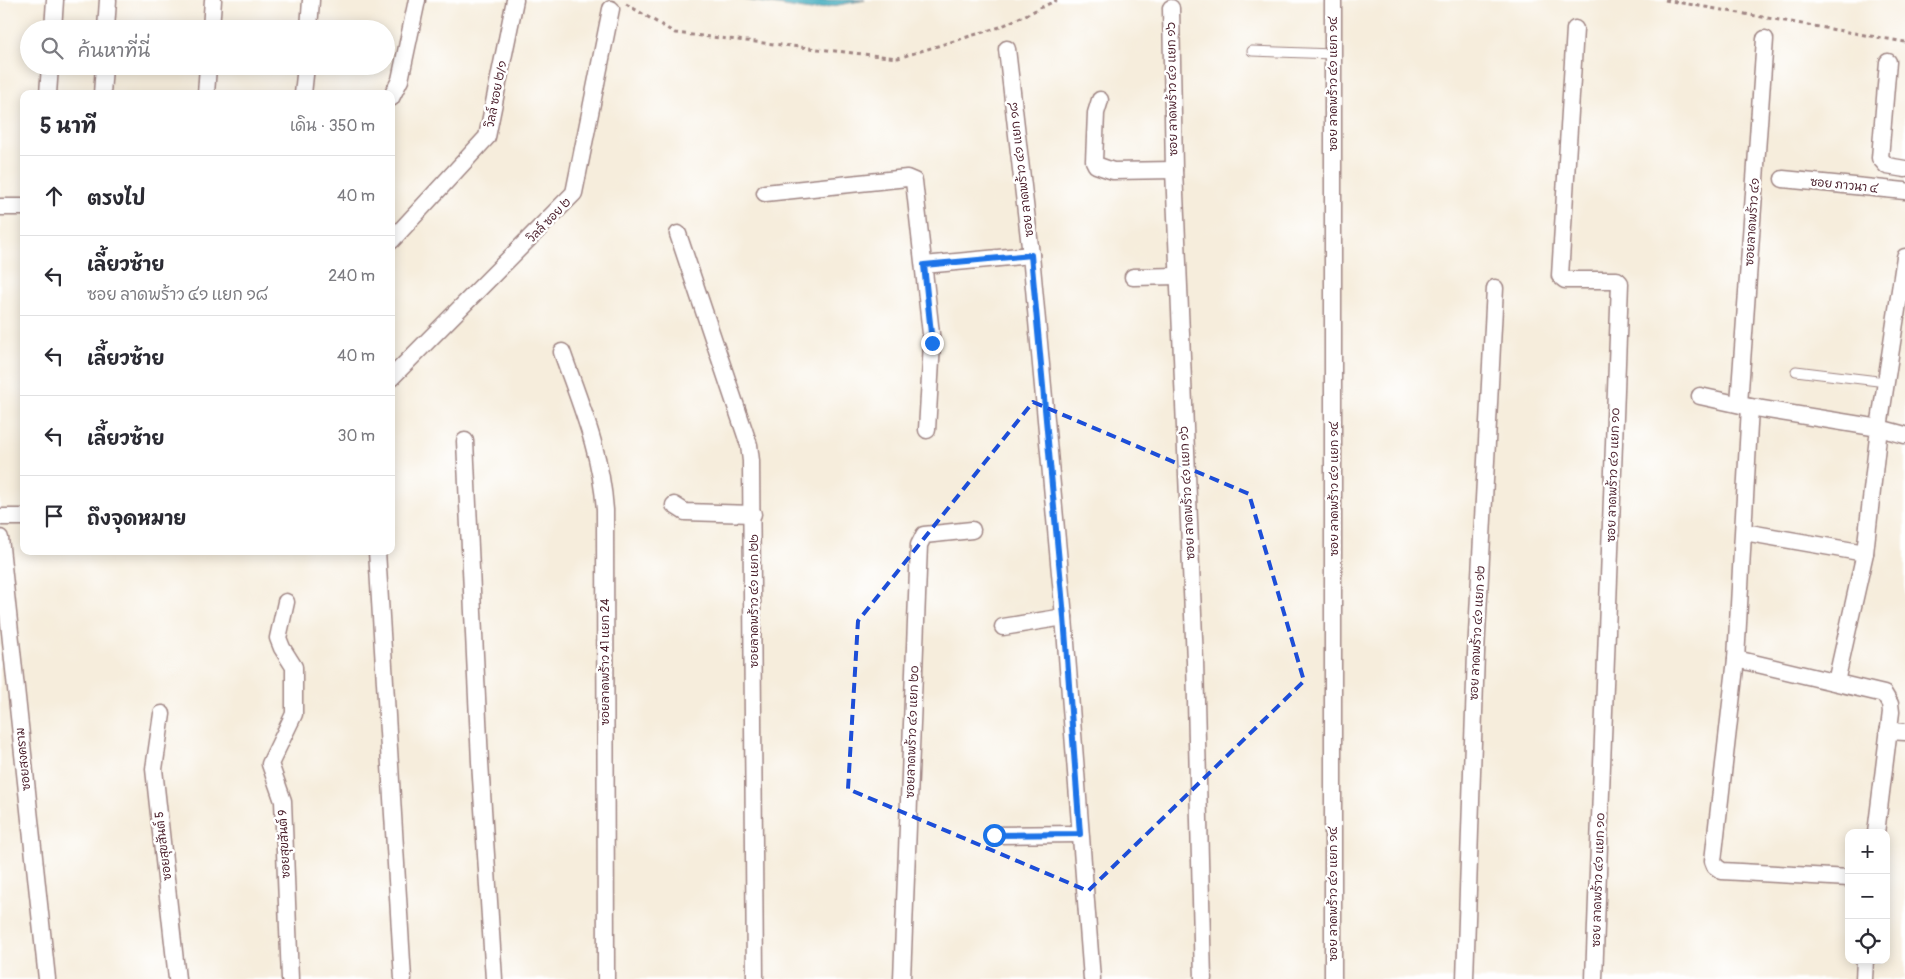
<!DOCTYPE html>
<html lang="th">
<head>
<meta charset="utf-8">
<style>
  :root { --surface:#fff; --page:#f2f2f3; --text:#2b2b33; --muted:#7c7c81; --line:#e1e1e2 }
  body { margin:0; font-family:Pangolin,"Playpen Sans Thai",sans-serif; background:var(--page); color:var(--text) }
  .controls { position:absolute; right:15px; bottom:15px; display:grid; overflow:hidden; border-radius:10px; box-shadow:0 2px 12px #0003 }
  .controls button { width:45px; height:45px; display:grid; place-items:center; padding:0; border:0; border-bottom:1px solid var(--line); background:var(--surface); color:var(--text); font:25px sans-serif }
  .stop { position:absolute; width:15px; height:15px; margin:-11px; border:4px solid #1a73e8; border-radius:50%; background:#fff }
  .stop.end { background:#1a73e8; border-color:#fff; box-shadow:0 1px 5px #0008 }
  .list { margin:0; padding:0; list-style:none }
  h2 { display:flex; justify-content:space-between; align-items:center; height:65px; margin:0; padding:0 20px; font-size:21px }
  h2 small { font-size:16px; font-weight:400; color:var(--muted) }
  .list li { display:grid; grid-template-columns:32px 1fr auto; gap:15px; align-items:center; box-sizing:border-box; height:80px; padding:0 20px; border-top:1px solid var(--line) }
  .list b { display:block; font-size:19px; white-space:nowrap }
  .list p { margin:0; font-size:16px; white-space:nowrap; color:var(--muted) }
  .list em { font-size:16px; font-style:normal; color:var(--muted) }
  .icon { flex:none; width:28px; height:28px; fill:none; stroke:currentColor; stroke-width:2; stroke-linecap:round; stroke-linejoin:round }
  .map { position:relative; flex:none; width:1905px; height:979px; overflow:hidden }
  .search { position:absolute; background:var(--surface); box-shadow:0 2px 12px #0003; left:20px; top:20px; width:375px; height:55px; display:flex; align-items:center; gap:12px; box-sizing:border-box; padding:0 18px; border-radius:28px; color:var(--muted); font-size:19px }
  .panel { position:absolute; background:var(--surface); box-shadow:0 2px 12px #0003; left:20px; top:90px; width:375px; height:465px; border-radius:10px }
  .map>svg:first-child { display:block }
</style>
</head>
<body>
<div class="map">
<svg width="1905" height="979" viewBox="0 0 1905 979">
  <rect width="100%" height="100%" fill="#fff"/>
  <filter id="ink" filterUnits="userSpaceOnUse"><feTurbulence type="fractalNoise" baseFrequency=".02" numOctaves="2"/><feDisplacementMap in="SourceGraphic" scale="10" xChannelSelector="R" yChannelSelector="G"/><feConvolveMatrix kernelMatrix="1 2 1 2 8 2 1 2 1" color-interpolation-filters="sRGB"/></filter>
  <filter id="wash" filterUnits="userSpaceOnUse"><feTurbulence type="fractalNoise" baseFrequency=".0096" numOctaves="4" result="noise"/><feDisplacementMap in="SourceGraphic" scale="20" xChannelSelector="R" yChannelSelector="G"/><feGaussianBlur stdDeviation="1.12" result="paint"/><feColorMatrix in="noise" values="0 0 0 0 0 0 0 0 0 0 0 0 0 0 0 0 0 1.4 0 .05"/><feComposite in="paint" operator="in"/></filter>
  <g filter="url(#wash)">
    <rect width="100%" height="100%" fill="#f6eddc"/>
    <path fill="#3facbd" stroke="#446674" d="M746 0H865L811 10Z"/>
  </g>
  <g filter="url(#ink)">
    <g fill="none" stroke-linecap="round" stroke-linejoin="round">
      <defs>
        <g id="lane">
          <path d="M1252 51 1334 54"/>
          <path d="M1796 371 1886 382"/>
        </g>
        <g id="street">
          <path d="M1333 0V979"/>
          <path d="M1171 8 1174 170 1195 661 1203 979"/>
          <path d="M53 29 55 0"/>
          <path d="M106 29 108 0"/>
          <path d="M211 29 213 0"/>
          <path d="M309 29 311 0"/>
          <path d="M1575 29 1560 276 1565 280H1617L1620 283 1594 979"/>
          <path d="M1007 49 1031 255 1064 617 1092 979"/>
          <path d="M1888 62 1880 158 1887 166 1905 169"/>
          <path d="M48 94 50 66"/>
          <path d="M102 94 104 66"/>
          <path d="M206 94 208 66"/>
          <path d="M303 94 306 66"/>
          <path d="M391 98 400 80 417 0"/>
          <path d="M1100 100 1096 113 1094 161 1096 165 1113 171 1174 170"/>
          <path d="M1783 179 1905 191"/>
          <path d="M765 193 907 178 914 181 932 343 927 430"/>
          <path d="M0 207H24"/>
          <path d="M678 234 749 445 751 461 755 979"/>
          <path d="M391 241 487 137 515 0"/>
          <path d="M1905 257 1879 428 1905 435"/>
          <path d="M924 265 1031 255"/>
          <path d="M1133 277 1177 276"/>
          <path d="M562 352C581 406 601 452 605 510L606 979"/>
          <path d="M391 378 574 193 611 9"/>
          <path d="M1700 396 1750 407 1879 428 1865 553 1836 682"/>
          <path d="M1739 404 1765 39"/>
          <path d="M1750 407 1736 659 1713 861 1715 866 1722 871 1849 878"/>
          <path d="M465 441 480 762 494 979"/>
          <path d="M674 505 685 512 753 514"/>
          <path d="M0 517H24"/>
          <path d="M1744 532 1865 553"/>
          <path d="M0 538 47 979"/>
          <path d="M377 551 403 979"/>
          <path d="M286 602 278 638 282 648 294 667V714L270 764 283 801 290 979"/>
          <path d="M1003 627 1064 617"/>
          <path d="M1736 659 1884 694 1890 704 1891 712 1876 833"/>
          <path d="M162 714 154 769 177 979"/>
          <path d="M1888 731 1905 732"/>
          <path d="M994 835 1079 834"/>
          <path d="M902 979 919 545 924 535 972 530"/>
          <path d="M1465 979 1476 653 1495 288"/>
          <path d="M1864 979 1865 960"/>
        </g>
      </defs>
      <use href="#lane" stroke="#a08684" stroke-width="11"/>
      <use href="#street" stroke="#a08684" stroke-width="19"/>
      <g stroke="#a08684" stroke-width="3" stroke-dasharray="4 4" stroke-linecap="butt">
        <path d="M1665 0 1905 42"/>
        <path d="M626 4 675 33 898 58 1000 27 1057 0"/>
      </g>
      <use href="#lane" stroke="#fff" stroke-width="9"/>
      <use href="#street" stroke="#fff" stroke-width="16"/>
    </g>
  </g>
  <g fill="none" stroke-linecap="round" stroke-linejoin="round" filter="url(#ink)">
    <path stroke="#1a73e8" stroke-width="6" d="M932 343 924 265 1031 255 1064 617 1080 834 994 835"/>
  </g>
  <path fill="none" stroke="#1d4ed8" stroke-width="4" stroke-dasharray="10 6" stroke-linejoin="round" d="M1033 402 1249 494 1304 681 1088 891 848 789 858 621Z"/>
  <g text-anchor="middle" stroke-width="5" stroke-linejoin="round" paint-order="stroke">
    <g font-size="12" fill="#4a1f2b" stroke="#fff">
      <text transform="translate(1333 84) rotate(-90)" y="4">ซอย ลาดพร้าว ๔๑ แยก ๑๔</text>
      <text transform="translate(1172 89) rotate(-91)" y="4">ซอย ลาดพร้าว ๔๑ แยก ๑๖</text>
      <text transform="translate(496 94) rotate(-79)" y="4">วิลล์ ซอย ๒/๑</text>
      <text transform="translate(1021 170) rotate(-97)" y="4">ซอย ลาดพร้าว ๔๑ แยก ๑๘</text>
      <text transform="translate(1844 185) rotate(6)" y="4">ซอย ภาวนา ๔</text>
      <text transform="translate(549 220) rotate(-46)" y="4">วิลล์ ซอย ๒</text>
      <text transform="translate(1752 222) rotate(-86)" y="4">ซอยลาดพร้าว ๔๑</text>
      <text transform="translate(1613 475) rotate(-88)" y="4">ซอย ลาดพร้าว ๔๑ แยก ๑๐</text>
      <text transform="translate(1334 489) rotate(-90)" y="4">ซอย ลาดพร้าว ๔๑ แยก ๑๔</text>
      <text transform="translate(1187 493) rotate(-93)" y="4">ซอย ลาดพร้าว ๔๑ แยก ๑๖</text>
      <text transform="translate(754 601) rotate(-90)" y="4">ซอยลาดพร้าว ๔๑ แยก ๒๒</text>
      <text transform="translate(1477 633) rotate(-87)" y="4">ซอย ลาดพร้าว ๔๑ แยก ๑๒</text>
      <text transform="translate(605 662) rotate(-90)" y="4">ซอยลาดพร้าว 41 แยก 24</text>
      <text transform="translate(912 732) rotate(-88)" y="4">ซอยลาดพร้าว ๔๑ แยก ๒๐</text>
      <text transform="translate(23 759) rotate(-96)" y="4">ซอยสงคราม</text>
      <text transform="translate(284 844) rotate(-93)" y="4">ซอยสุขสันต์ 9</text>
      <text transform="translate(163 846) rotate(-97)" y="4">ซอยสุขสันต์ 5</text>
      <text transform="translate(1598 880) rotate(-88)" y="4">ซอย ลาดพร้าว ๔๑ แยก ๑๐</text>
      <text transform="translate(1333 894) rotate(-90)" y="4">ซอย ลาดพร้าว ๔๑ แยก ๑๔</text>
    </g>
  </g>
</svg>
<div class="controls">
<button>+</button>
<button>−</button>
<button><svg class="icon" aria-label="locate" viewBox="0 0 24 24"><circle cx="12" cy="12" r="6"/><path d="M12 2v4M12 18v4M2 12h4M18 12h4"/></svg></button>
</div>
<div class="stop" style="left:994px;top:835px"></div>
<div class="stop end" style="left:932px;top:343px"></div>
<div class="search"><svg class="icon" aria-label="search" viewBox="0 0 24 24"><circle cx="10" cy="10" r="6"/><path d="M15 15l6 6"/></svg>ค้นหาที่นี่</div>
<section class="panel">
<h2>5 นาที<small>เดิน · 350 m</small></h2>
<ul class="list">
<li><svg class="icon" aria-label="ahead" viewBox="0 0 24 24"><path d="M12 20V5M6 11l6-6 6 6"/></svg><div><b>ตรงไป</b></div><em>40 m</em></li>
<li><svg class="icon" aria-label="left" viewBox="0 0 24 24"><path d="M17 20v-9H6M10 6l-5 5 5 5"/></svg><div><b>เลี้ยวซ้าย</b><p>ซอย ลาดพร้าว ๔๑ แยก ๑๘</p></div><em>240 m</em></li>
<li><svg class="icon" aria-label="left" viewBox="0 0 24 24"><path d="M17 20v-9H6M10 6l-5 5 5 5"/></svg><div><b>เลี้ยวซ้าย</b></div><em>40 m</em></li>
<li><svg class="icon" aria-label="left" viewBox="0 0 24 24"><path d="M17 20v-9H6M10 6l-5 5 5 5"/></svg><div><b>เลี้ยวซ้าย</b></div><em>30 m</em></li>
<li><svg class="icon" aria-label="arrive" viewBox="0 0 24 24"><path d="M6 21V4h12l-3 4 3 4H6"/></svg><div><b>ถึงจุดหมาย</b></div></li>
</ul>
</section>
</div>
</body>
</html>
